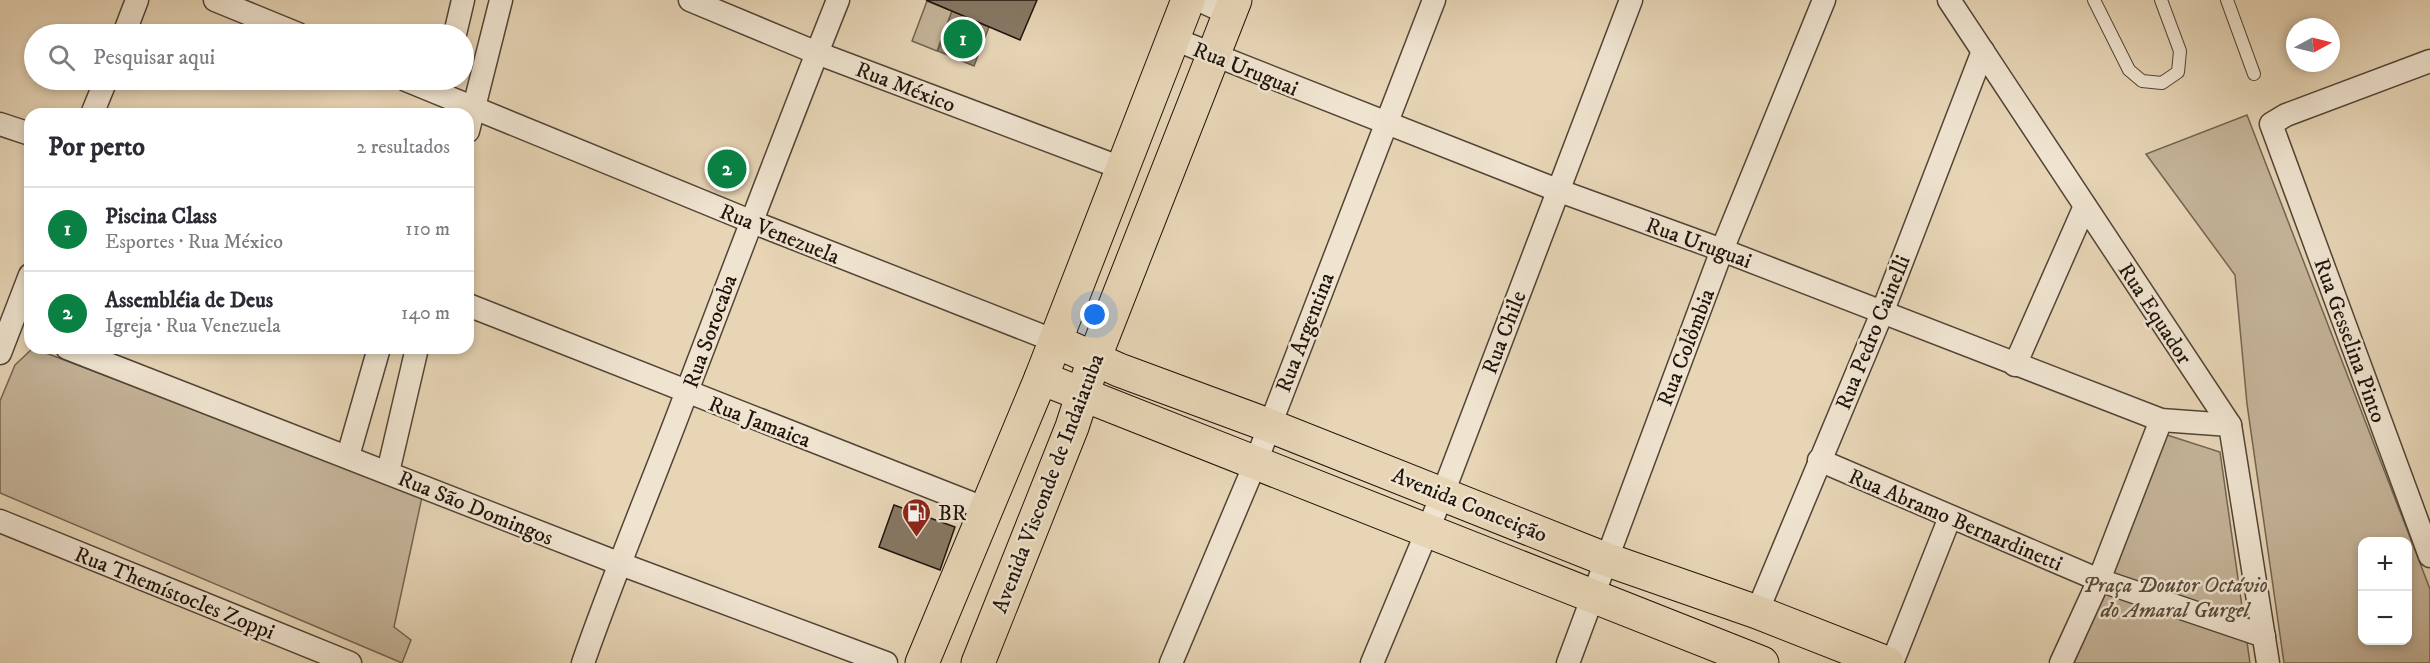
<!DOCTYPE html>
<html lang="pt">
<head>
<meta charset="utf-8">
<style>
  :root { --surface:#fff; --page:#f2f2f3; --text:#2b2b33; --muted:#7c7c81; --line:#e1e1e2; --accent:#0b8043 }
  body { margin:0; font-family:"IM FELL DW Pica",serif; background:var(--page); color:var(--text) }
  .controls { position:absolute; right:18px; bottom:18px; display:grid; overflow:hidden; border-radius:12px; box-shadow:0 3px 9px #0003 }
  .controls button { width:54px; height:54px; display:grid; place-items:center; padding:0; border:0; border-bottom:2px solid var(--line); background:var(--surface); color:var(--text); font:30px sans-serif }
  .compass { position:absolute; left:2286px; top:18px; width:54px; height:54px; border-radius:50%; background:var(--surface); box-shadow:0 3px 9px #0003; rotate:83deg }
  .you { position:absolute; left:1095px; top:315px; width:21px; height:21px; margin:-15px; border:4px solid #fff; border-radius:50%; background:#1a73e8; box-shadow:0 0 0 9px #1a73e833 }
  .badge { display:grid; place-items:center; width:39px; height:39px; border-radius:50%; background:var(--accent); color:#fff; font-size:20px; font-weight:700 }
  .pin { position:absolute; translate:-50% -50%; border:3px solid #fff; box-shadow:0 2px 6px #0006 }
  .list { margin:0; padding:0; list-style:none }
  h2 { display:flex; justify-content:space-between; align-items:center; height:78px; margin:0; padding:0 24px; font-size:26px }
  h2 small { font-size:20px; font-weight:400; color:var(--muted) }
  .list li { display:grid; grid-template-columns:39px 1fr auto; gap:18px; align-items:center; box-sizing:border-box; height:84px; padding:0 24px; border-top:2px solid var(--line) }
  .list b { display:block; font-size:22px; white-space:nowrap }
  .list p { margin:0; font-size:20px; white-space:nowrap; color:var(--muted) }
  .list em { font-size:20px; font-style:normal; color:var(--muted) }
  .icon { flex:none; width:33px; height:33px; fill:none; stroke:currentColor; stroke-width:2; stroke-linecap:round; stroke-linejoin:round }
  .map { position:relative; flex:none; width:2430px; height:663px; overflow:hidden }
  .search { position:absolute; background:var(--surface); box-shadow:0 3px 9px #0003; left:24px; top:24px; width:450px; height:66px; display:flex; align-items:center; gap:15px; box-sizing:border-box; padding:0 21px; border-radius:33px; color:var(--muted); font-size:22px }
  .panel { position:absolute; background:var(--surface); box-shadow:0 3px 9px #0003; left:24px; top:108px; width:450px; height:246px; border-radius:18px }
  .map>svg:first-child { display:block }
</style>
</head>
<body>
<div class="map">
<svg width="2430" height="663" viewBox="0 0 2430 663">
  <rect width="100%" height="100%" fill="#e7d5b6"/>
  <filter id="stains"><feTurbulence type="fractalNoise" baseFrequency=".00333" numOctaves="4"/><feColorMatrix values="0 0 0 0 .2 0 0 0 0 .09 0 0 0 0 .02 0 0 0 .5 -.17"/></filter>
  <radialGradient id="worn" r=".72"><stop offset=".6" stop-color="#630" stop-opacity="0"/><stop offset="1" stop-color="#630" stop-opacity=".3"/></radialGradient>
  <g fill="#c5b499" stroke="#726452" stroke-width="1.5" fill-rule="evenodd">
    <path d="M927 1 952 11 937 51 912 41Z"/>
    <path d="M2247 115 2430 589V663H2284L2247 404 2235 275 2146 154ZM2362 542H2408V640H2362Z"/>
    <path d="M33 348 422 497 394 627 411 640 402 663 0 493V401L15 365Z"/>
    <path d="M2164 434 2220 452 2250 663H2074L2109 581Z"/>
  </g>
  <path fill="#a3937c" stroke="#6f604f" stroke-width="1.5" d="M952 11 989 27 974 66 938 51Z"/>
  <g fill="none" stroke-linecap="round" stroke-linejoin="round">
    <path stroke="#625444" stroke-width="1.5" d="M956 21 980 31 970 57 946 47Z"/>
  </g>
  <g fill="#877864" stroke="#20140c" stroke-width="1.5">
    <path d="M926 0H1037L1020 40Z"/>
    <path d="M716 151 748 166 739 187 707 172Z"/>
    <path d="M894 505 955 527 940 570 879 547Z"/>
  </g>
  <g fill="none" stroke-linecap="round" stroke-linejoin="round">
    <defs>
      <g id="lane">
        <path d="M2094 0 2129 70 2142 81 2162 83 2178 72 2180 51 2161 0"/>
        <path d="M2227 0 2254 74"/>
      </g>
      <g id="street">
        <path d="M215 0 298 34"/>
        <path d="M690 0 817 53 1124 169"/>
        <path d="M1199 0 1229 14"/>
        <path d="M1949 0 2230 425 2268 663"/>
        <path d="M124 34 137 0"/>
        <path d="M455 34 463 0"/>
        <path d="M1174 39 1557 190 1722 250 2161 420 2230 425"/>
        <path d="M2430 61 2286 115 2271 124 2430 556"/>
        <path d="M406 80 750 221 1055 341"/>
        <path d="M92 114 106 80"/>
        <path d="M0 124 30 134"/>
        <path d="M468 131 501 0"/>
        <path d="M468 305 986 509"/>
        <path d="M67 348 618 563 886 663"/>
        <path d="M0 353 30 275"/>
        <path d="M2015 365 2085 206"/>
        <path d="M348 456 379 348"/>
        <path d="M1819 460 2099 580 2264 636"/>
        <path d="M388 472 417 348"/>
        <path d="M0 521 350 663"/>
        <path d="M1757 612 1882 313 1983 51"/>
        <path d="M583 663C615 571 653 482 687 391 737 260 786 130 838 0"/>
        <path d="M1171 663 1255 464 1434 0"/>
        <path d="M1372 663 1443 493 1631 0"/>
        <path d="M1568 663 1722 250 1824 0"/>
        <path d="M1892 663 1950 517"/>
        <path d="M2061 663 2099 580 2161 420"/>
      </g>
      <g id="primary">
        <path d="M1055 341 1119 370 1268 425 1605 559 1757 612 1887 663"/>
        <path d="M1041 378 1762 663"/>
        <path d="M922 663 1041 378 1188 0"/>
        <path d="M978 663 1072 427 1094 359 1235 0"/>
      </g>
    </defs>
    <use href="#lane" stroke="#524436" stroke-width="14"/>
    <use href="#street" stroke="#524436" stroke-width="25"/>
    <use href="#primary" stroke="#20140c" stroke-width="35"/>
    <use href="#lane" stroke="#efe4d0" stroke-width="12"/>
    <use href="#street" stroke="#efe4d0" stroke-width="22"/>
    <use href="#primary" stroke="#e7d5b6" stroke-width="33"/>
  </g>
  <defs>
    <symbol id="fuel-pin" viewBox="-11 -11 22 30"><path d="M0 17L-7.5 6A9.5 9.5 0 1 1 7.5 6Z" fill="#8f2418" stroke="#efe4d0"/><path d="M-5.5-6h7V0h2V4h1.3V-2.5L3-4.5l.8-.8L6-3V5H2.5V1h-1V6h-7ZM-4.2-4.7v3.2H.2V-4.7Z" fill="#fff"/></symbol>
  </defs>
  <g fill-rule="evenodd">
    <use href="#fuel-pin" x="900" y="496" width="33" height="45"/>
  </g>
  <g text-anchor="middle" stroke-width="5" stroke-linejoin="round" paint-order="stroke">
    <g font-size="22" fill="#20140c" stroke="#efe4d0">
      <text transform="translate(1246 68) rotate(22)" y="8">Rua Uruguai</text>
      <text transform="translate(906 86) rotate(21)" y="8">Rua México</text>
      <text transform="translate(780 233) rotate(22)" y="8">Rua Venezuela</text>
      <text transform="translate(1699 242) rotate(20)" y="8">Rua Uruguai</text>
      <text transform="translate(2156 313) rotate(57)" y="8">Rua Equador</text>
      <text transform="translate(709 331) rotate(-70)" y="8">Rua Sorocaba</text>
      <text transform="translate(1304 332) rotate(-69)" y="8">Rua Argentina</text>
      <text transform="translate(1503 332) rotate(-69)" y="8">Rua Chile</text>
      <text transform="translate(1872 332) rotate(-68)" y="8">Rua Pedro Cainelli</text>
      <text transform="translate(2351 340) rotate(70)" y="8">Rua Gesselina Pinto</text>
      <text transform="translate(1685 347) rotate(-69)" y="8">Rua Colômbia</text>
      <text transform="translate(760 421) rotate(21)" y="8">Rua Jamaica</text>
      <text transform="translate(1047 483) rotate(-69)" y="8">Avenida Visconde de Indaiatuba</text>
      <text transform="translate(1470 504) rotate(22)" y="8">Avenida Conceição</text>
      <text transform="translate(476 507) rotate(22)" y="8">Rua São Domingos</text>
      <text transform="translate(1956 519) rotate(23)" y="8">Rua Abramo Bernardinetti</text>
      <text transform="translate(175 592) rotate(22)" y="8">Rua Themístocles Zoppi</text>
    </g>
    <g font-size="22" fill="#20140c" stroke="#efe4d0" text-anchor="start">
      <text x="938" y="520">BR</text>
    </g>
    <g font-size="22" font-style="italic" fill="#5a4c3d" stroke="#efe4d0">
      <text x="2175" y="592">Praça Doutor Octávio<tspan x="2175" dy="25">do Amaral Gurgel</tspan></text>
    </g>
  </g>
  <rect width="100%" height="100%" filter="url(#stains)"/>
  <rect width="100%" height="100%" fill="url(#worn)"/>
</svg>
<div class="controls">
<button>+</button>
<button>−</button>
</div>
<svg class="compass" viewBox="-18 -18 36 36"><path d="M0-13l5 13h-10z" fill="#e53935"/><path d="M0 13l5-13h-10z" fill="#7c7c81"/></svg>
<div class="you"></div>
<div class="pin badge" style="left:963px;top:39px">1</div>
<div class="pin badge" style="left:727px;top:169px">2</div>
<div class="search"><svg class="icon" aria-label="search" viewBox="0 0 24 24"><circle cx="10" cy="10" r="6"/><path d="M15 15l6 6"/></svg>Pesquisar aqui</div>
<section class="panel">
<h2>Por perto<small>2 resultados</small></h2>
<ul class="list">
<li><span class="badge">1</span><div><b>Piscina Class</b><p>Esportes · Rua México</p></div><em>110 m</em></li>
<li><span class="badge">2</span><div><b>Assembléia de Deus</b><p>Igreja · Rua Venezuela</p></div><em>140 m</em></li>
</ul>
</section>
</div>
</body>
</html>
